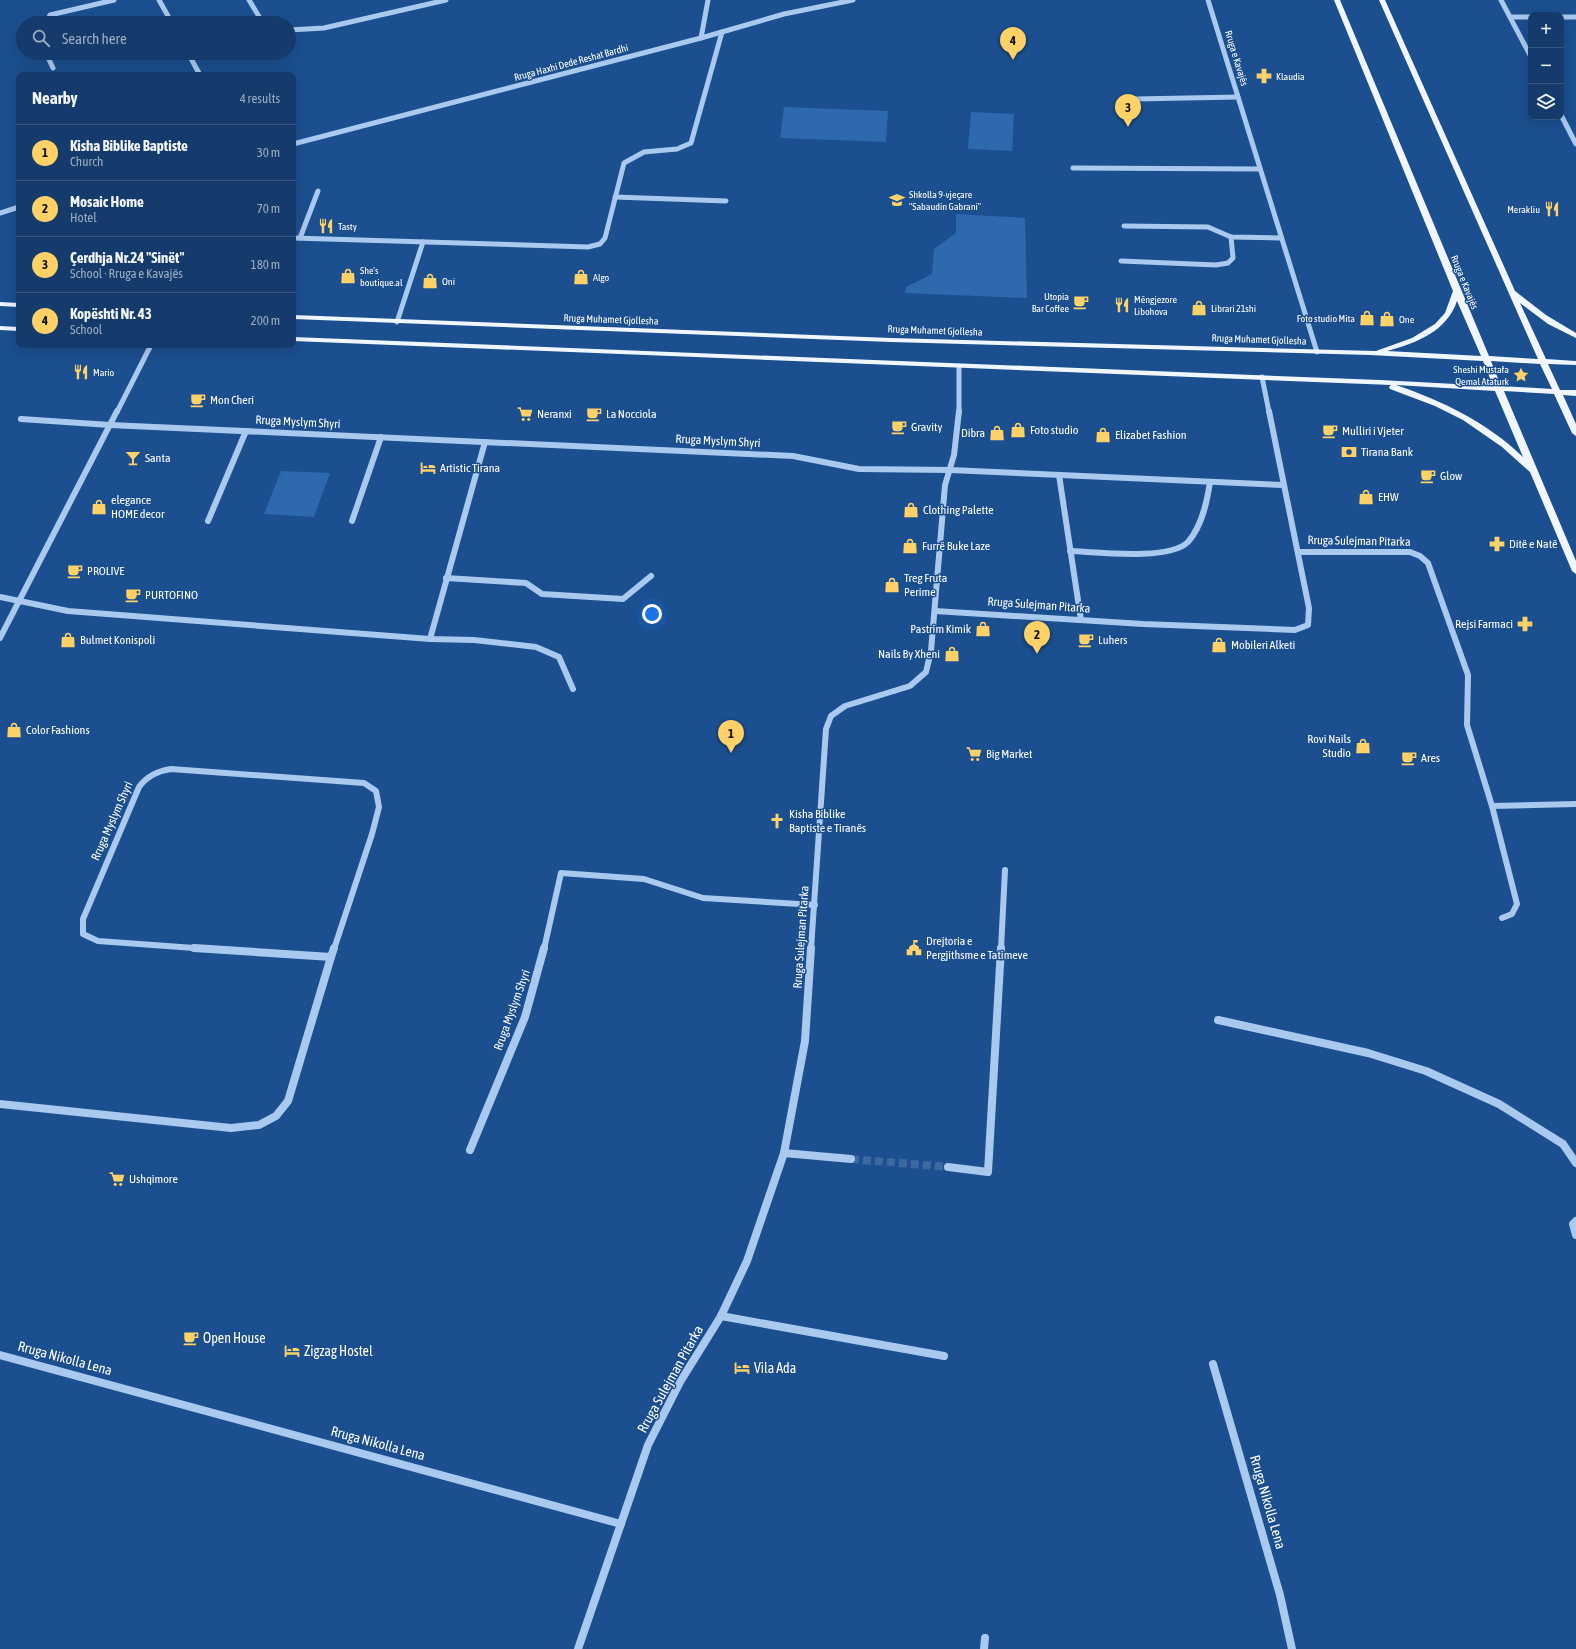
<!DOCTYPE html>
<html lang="en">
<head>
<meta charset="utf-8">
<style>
  :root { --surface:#143b6b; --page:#214673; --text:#f1f3f6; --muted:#9dadc1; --line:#33557e; --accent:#ffd166 }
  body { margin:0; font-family:"Asap Condensed",sans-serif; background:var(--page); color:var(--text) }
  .controls { position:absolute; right:12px; top:12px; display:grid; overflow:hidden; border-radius:8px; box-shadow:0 4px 16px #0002 }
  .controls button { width:36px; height:36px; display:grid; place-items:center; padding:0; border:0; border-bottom:1px solid var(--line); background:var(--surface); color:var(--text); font:20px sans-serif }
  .you { position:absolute; left:652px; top:614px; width:14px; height:14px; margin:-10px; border:3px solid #fff; border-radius:50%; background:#1a73e8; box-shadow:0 0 0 6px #1a73e833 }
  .badge { display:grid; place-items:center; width:26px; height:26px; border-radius:50%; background:var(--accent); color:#111; font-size:13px; font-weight:700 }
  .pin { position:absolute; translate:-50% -33px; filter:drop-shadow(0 1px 2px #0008) }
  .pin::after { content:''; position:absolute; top:21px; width:14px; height:12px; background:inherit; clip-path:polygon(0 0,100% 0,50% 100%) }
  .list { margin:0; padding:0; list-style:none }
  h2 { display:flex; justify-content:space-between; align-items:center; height:52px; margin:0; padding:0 16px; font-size:17px }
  h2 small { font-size:13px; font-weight:400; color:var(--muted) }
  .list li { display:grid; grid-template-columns:26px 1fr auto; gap:12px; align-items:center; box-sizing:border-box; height:56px; padding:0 16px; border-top:1px solid var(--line) }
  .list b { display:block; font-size:15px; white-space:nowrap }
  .list p { margin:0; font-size:13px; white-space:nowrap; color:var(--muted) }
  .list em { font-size:13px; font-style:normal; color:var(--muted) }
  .icon { flex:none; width:22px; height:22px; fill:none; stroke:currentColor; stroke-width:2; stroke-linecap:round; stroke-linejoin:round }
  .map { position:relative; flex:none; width:1576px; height:1649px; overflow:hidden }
  .search { position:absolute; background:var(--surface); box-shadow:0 4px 16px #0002; left:16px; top:16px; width:280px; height:44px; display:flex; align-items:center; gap:10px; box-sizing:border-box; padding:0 14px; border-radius:22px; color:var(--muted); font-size:15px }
  .panel { position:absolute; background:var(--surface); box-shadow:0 4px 16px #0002; left:16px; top:72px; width:280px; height:276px; border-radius:8px }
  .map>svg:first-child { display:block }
</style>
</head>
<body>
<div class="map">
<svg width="1576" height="1649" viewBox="0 0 1576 1649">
  <rect width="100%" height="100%" fill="#1b4f8f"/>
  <g fill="#2e69ad">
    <path d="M784 107 888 111 886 142 780 138Z"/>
    <path d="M971 112 1014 114 1012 151 968 149Z"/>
    <path d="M956 214 1025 218 1027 298 905 293 906 287 932 274 934 249 956 233Z"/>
    <path d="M281 471 330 473 314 517 264 514Z"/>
  </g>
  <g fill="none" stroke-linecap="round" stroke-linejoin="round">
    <path stroke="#3d69a0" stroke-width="8" stroke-dasharray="8 4" stroke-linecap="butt" d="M851 1159 948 1167"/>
    <g stroke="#a9c9ee" stroke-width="5">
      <path d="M159 0 172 23"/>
      <path d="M249 0 263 23"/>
      <path d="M1208 0 1317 352"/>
      <path d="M1501 0 1531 57"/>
      <path d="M1510 17H1531"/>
      <path d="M1561 17H1576"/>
      <path d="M46 23 50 15 114 0"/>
      <path d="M289 30 324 28 446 0"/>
      <path d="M701 38 708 0"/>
      <path d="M46 53 53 68"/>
      <path d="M188 53 200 75"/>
      <path d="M1135 99 1238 97"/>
      <path d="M1561 115 1576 144"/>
      <path d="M293 144 701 38 784 14 853 0"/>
      <path d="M1073 168 1260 169"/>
      <path d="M615 197 726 201"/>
      <path d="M0 213 19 207"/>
      <path d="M1124 226 1208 227 1231 237 1281 238"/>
      <path d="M293 238 588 247 600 244 605 238 624 163 644 152 677 149 691 143 722 32"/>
      <path d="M300 238 318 191"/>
      <path d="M1121 261 1216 265 1228 263 1233 258 1231 237"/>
      <path d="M397 322 423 242"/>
      <path d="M1262 377 1269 412"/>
      <path d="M117 412 151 345"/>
      <path d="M959 412V366"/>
    </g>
    <g stroke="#a9c9ee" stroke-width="6">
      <path d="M21 419 110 425 793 456 859 469 950 470 1283 485"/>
      <path d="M1059 475 1081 620"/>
      <path d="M208 521 246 431"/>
      <path d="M352 521 381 437"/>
      <path d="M1070 551C1096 552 1169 561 1188 542 1202 526 1207 502 1210 482"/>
      <path d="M1298 552H1410L1420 556 1428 563 1468 675 1467 725 1492 806 1517 904 1512 914 1502 918"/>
      <path d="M446 578 526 583 542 594 623 599 651 576"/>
      <path d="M0 597 68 611 430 639 474 640 536 647 559 657 573 689"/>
      <path d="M935 611 1143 624 1295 630 1308 625 1309 608 1269 411"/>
      <path d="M0 638 117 411"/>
      <path d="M430 639 485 442"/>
      <path d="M1492 806 1576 804"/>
      <path d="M208 949 98 941 83 934V919L139 787C147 776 157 771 171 769L364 783 376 791 379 807 372 834 334 949"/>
      <path d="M544 949 561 873 644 879 703 898 815 905"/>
      <path d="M811 949 826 729 831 716 845 706 910 686 926 672 931 651 945 485 954 455 959 411"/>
      <path d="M1001 949 1005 870"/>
    </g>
    <g stroke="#a9c9ee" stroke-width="8">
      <path d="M194 948 331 957 334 948"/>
      <path d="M1218 1020 1368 1053 1426 1071 1499 1104 1563 1144 1576 1163"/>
      <path d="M0 1104 231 1128 259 1125 276 1116 288 1101 331 957"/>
      <path d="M470 1150 525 1017 544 948"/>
      <path d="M784 1153 851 1159"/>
      <path d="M948 1167 988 1172 1001 948"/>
      <path d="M1576 1221 1573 1224 1576 1235"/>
      <path d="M721 1316 944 1356"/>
      <path d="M0 1355 621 1524"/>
      <path d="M1213 1364 1280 1595 1292 1649"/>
      <path d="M578 1649 648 1445 680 1382 721 1316 747 1261 784 1153 805 1041 811 948"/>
      <path d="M984 1649 985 1638"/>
    </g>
    <g fill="#f0f6ff" fill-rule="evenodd">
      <path d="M1334 0H1340L1489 356 1538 359 1379 0H1385L1515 291 1546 315 1576 333V338L1548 324 1520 303 1546 359 1576 361V365L1548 364 1560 390H1576V396L1563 395 1576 424V436L1572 433 1554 394 1504 391 1576 561V574L1572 571 1530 472 1502 447 1463 420 1435 406 1390 389 1389 387 1391 385 293 341V337L1380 380 1493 386 1483 361 1370 355 891 342 293 319V315L891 338 1376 351 1412 338 1435 324 1445 313 1453 291ZM1457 301 1481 356 1387 351C1417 343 1447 331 1457 301ZM1491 361 1540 364 1552 389 1501 386ZM1396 385 1495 391 1523 457C1488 423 1443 401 1396 385Z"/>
      <path d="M0 302 19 303V307L0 306Z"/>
      <path d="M0 326 19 327V331L0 330Z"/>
    </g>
  </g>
  <defs>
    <symbol id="pharmacy-bare" viewBox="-9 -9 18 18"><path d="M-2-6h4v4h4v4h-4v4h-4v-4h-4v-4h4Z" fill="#ffd166" stroke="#1b4f8f" stroke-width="2.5" paint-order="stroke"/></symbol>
    <symbol id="school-bare" viewBox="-9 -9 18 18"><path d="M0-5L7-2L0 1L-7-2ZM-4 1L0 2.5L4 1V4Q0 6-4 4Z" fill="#ffd166" stroke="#1b4f8f" stroke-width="2.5" paint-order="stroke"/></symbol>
    <symbol id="restaurant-bare" viewBox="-9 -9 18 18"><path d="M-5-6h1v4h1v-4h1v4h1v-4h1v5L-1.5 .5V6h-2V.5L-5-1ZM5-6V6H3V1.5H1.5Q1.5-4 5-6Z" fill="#ffd166" stroke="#1b4f8f" stroke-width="2.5" paint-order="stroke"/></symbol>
    <symbol id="shop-bare" viewBox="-9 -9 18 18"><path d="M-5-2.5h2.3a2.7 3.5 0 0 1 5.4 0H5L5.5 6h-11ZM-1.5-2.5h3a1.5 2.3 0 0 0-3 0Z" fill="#ffd166" stroke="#1b4f8f" stroke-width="2.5" paint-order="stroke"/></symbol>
    <symbol id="cafe-bare" viewBox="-9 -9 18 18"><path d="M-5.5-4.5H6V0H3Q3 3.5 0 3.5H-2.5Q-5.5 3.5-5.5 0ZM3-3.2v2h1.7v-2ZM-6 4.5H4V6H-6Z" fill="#ffd166" stroke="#1b4f8f" stroke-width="2.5" paint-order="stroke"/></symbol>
    <symbol id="sight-bare" viewBox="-9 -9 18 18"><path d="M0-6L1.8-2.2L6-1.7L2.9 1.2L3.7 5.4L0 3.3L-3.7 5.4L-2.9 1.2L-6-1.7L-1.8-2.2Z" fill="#ffd166" stroke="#1b4f8f" stroke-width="2.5" paint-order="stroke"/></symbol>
    <symbol id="supermarket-bare" viewBox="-9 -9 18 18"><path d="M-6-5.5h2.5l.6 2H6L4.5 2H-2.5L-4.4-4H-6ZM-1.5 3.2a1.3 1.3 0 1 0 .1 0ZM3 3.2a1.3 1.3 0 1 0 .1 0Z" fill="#ffd166" stroke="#1b4f8f" stroke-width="2.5" paint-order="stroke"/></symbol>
    <symbol id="bank-bare" viewBox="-9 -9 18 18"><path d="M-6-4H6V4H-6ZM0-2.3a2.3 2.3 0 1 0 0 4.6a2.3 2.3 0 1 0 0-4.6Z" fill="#ffd166" stroke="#1b4f8f" stroke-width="2.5" paint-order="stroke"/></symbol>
    <symbol id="bar-bare" viewBox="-9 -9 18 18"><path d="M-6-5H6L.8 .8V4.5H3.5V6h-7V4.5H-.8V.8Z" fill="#ffd166" stroke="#1b4f8f" stroke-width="2.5" paint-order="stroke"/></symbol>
    <symbol id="hotel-bare" viewBox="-9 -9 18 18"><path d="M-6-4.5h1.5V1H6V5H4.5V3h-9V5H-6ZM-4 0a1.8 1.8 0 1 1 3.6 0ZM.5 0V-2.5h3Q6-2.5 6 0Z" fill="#ffd166" stroke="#1b4f8f" stroke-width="2.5" paint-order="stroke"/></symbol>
    <symbol id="church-bare" viewBox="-9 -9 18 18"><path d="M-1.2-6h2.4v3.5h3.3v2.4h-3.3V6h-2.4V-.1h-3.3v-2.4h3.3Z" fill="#ffd166" stroke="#1b4f8f" stroke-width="2.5" paint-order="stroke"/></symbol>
    <symbol id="civic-bare" viewBox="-9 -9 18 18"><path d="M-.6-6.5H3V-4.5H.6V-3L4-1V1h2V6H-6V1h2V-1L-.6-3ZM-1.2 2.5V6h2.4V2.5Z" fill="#ffd166" stroke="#1b4f8f" stroke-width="2.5" paint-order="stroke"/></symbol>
  </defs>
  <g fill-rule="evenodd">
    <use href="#pharmacy-bare" x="1253" y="65" width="22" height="22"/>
    <use href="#school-bare" x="886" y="189" width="22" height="22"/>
    <use href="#restaurant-bare" x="1541" y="198" width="22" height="22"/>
    <use href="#restaurant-bare" x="315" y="215" width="22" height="22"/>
    <use href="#shop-bare" x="337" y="265" width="22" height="22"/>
    <use href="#shop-bare" x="570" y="266" width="22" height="22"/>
    <use href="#shop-bare" x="419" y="270" width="22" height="22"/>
    <use href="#cafe-bare" x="1070" y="291" width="22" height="22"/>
    <use href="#restaurant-bare" x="1111" y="294" width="22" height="22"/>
    <use href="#shop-bare" x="1188" y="297" width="22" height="22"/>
    <use href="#shop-bare" x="1356" y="307" width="22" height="22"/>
    <use href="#shop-bare" x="1376" y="308" width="22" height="22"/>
    <use href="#restaurant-bare" x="70" y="361" width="22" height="22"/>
    <use href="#sight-bare" x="1510" y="364" width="22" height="22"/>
    <use href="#cafe-bare" x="187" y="389" width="22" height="22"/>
    <use href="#supermarket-bare" x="514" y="403" width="22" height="22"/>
    <use href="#cafe-bare" x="583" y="403" width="22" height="22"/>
    <use href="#cafe-bare" x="888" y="416" width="22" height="22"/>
    <use href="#shop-bare" x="1007" y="419" width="22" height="22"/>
    <use href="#cafe-bare" x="1319" y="420" width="22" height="22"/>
    <use href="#shop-bare" x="986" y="422" width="22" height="22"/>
    <use href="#shop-bare" x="1092" y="424" width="22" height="22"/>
    <use href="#bank-bare" x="1338" y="441" width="22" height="22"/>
    <use href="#bar-bare" x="122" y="447" width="22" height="22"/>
    <use href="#hotel-bare" x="417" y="457" width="22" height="22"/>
    <use href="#cafe-bare" x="1417" y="465" width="22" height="22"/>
    <use href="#shop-bare" x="1355" y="486" width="22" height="22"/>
    <use href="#shop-bare" x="88" y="496" width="22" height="22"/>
    <use href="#shop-bare" x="900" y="499" width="22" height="22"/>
    <use href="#pharmacy-bare" x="1486" y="533" width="22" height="22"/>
    <use href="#shop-bare" x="899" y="535" width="22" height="22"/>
    <use href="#cafe-bare" x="64" y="560" width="22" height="22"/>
    <use href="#shop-bare" x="881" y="574" width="22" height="22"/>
    <use href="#cafe-bare" x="122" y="584" width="22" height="22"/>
    <use href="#pharmacy-bare" x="1514" y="613" width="22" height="22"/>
    <use href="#shop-bare" x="972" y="618" width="22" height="22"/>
    <use href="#shop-bare" x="57" y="629" width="22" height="22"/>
    <use href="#cafe-bare" x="1075" y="629" width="22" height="22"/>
    <use href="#shop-bare" x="1208" y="634" width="22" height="22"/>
    <use href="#shop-bare" x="941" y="643" width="22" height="22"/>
    <use href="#shop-bare" x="3" y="719" width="22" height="22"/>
    <use href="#shop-bare" x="1352" y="735" width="22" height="22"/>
    <use href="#supermarket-bare" x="963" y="743" width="22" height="22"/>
    <use href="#cafe-bare" x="1398" y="747" width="22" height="22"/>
    <use href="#church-bare" x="766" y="810" width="22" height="22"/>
    <use href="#civic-bare" x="903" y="937" width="22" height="22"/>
    <use href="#supermarket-bare" x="106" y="1168" width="22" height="22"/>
    <use href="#cafe-bare" x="180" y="1327" width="22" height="22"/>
    <use href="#hotel-bare" x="281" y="1340" width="22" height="22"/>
    <use href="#hotel-bare" x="731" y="1357" width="22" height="22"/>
  </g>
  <g text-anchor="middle" stroke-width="3" stroke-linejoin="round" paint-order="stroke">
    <g font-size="10" fill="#fff" stroke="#1b4f8f">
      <text transform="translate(1237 58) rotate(73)" y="4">Rruga e Kavajës</text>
      <text transform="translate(571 62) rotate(-15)" y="4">Rruga Haxhi Dede Reshat Bardhi</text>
      <text transform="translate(1465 282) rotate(68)" y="4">Rruga e Kavajës</text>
      <text transform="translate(611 319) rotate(2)" y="4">Rruga Muhamet Gjollesha</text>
      <text transform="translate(935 330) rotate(2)" y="4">Rruga Muhamet Gjollesha</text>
      <text transform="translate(1259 339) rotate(2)" y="4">Rruga Muhamet Gjollesha</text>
    </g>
    <g font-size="10" fill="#fff" stroke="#1b4f8f" text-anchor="start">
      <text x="1276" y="80">Klaudia</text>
      <text x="909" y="198">Shkolla 9-vjeçare<tspan x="909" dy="12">"Sabaudin Gabrani"</tspan></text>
      <text x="1540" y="213" text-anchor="end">Merakliu</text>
      <text x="338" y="230">Tasty</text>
      <text x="360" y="274">She's<tspan x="360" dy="12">boutique.al</tspan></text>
      <text x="593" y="281">Algo</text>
      <text x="442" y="285">Oni</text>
      <text x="1069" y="300" text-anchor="end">Utopia<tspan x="1069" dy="12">Bar Coffee</tspan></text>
      <text x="1134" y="303">Mëngjezore<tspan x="1134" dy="12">Libohova</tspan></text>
      <text x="1211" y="312">Librari 21shi</text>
      <text x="1355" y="322" text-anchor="end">Foto studio Mita</text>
      <text x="1399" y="323">One</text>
      <text x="1509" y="373" text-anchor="end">Sheshi Mustafa<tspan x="1509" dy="12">Qemal Ataturk</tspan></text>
      <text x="93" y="376">Mario</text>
    </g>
    <g font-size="12" fill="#fff" stroke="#1b4f8f" text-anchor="start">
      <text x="210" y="404">Mon Cheri</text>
      <text x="537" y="418">Neranxi</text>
      <text x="606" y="418">La Nocciola</text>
      <text x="911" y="431">Gravity</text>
      <text x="1030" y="434">Foto studio</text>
      <text x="1342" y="435">Mulliri i Vjeter</text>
      <text x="985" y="437" text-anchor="end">Dibra</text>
      <text x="1115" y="439">Elizabet Fashion</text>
      <text x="1361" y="456">Tirana Bank</text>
      <text x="145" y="462">Santa</text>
      <text x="440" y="472">Artistic Tirana</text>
      <text x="1440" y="480">Glow</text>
      <text x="1378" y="501">EHW</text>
      <text x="111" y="504">elegance<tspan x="111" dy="14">HOME decor</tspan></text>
      <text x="923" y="514">Clothing Palette</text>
      <text x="1509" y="548">Ditë e Natë</text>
      <text x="922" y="550">Furrë Buke Laze</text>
      <text x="87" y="575">PROLIVE</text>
      <text x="904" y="582">Treg Fruta<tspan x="904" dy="14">Perime</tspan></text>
      <text x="145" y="599">PURTOFINO</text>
      <text x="1513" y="628" text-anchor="end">Rejsi Farmaci</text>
      <text x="971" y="633" text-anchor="end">Pastrim Kimik</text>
      <text x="80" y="644">Bulmet Konispoli</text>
      <text x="1098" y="644">Luhers</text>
      <text x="1231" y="649">Mobileri Alketi</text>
      <text x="940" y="658" text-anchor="end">Nails By Xheni</text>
      <text x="26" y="734">Color Fashions</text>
      <text x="1351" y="743" text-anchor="end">Rovi Nails<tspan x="1351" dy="14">Studio</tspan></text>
      <text x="986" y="758">Big Market</text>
      <text x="1421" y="762">Ares</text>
      <text x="789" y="818">Kisha Biblike<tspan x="789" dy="14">Baptiste e Tiranës</tspan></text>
      <text x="926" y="945">Drejtoria e<tspan x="926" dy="14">Pergjithsme e Tatimeve</tspan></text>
      <text x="129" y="1183">Ushqimore</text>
    </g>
    <g font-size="12" fill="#fff" stroke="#1b4f8f">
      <text transform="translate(298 422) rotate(3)" y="4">Rruga Myslym Shyri</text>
      <text transform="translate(718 441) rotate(3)" y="4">Rruga Myslym Shyri</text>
      <text transform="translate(1359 541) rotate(1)" y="4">Rruga Sulejman Pitarka</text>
      <text transform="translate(1039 605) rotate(4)" y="4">Rruga Sulejman Pitarka</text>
      <text transform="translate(112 821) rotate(-66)" y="4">Rruga Myslym Shyri</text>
      <text transform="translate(801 937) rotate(-86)" y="4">Rruga Sulejman Pitarka</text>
      <text transform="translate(512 1010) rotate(-70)" y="4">Rruga Myslym Shyri</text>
    </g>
    <g font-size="14" fill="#fff" stroke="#1b4f8f" text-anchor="start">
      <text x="203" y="1343">Open House</text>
      <text x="304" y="1356">Zigzag Hostel</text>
      <text x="754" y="1373">Vila Ada</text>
    </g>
    <g font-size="14" fill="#fff" stroke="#1b4f8f">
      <text transform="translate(65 1358) rotate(15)" y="5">Rruga Nikolla Lena</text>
      <text transform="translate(670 1379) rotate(-61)" y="5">Rruga Sulejman Pitarka</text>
      <text transform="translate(378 1443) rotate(15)" y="5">Rruga Nikolla Lena</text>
      <text transform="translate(1268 1502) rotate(74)" y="5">Rruga Nikolla Lena</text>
    </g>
  </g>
</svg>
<div class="controls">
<button>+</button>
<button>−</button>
<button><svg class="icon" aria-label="layers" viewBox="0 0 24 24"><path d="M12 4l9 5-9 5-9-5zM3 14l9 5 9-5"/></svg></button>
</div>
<div class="you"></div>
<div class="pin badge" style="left:731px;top:753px">1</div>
<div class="pin badge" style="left:1037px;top:654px">2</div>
<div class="pin badge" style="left:1128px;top:127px">3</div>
<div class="pin badge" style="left:1013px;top:60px">4</div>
<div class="search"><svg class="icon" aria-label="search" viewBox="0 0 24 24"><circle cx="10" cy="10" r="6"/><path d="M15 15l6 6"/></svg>Search here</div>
<section class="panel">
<h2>Nearby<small>4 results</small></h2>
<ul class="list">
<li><span class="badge">1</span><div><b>Kisha Biblike Baptiste</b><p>Church</p></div><em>30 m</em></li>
<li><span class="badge">2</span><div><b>Mosaic Home</b><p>Hotel</p></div><em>70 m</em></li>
<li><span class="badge">3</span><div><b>Çerdhja Nr.24 &quot;Sinët&quot;</b><p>School · Rruga e Kavajës</p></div><em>180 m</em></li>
<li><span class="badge">4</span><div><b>Kopështi Nr. 43</b><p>School</p></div><em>200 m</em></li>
</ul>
</section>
</div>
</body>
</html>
